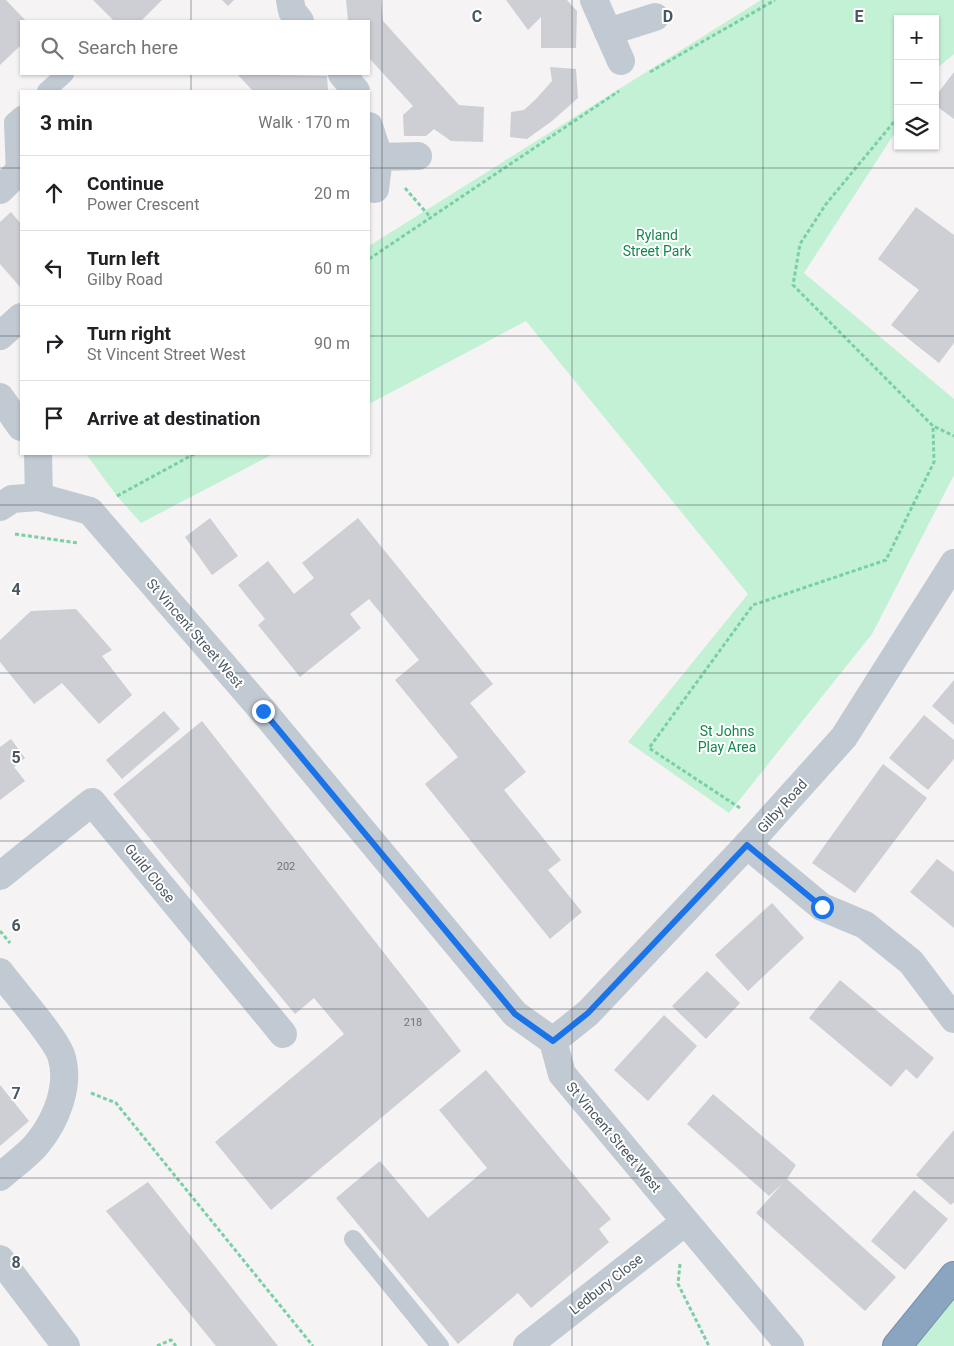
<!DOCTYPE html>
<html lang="en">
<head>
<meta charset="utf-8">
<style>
  :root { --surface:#fff; --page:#f6f6f6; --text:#202124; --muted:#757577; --line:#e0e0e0 }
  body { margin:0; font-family:Roboto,sans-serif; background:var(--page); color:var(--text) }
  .controls { position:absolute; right:15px; top:15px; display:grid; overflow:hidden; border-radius:0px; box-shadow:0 1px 4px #0004 }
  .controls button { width:45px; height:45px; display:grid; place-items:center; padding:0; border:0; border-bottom:1px solid var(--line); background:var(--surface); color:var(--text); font:25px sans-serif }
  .stop { position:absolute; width:15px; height:15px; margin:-11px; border:4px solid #1a73e8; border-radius:50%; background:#fff }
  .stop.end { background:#1a73e8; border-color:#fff; box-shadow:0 1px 5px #0008 }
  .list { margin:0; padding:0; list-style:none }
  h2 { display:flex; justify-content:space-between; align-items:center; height:65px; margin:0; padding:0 20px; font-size:21px }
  h2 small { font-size:16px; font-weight:400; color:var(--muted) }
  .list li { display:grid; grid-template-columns:32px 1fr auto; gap:15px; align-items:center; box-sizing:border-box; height:75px; padding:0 20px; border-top:1px solid var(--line) }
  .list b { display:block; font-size:19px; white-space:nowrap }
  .list p { margin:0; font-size:16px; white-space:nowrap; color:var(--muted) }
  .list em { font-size:16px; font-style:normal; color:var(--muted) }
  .icon { flex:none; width:28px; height:28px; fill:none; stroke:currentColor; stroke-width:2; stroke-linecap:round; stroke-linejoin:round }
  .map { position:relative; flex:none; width:954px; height:1346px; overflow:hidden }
  .search { position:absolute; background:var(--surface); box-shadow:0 1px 4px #0004; left:20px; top:20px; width:350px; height:55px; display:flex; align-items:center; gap:12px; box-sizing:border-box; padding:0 18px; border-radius:0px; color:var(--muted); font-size:19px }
  .panel { position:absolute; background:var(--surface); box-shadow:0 1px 4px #0004; left:20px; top:90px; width:350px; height:365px; border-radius:0px }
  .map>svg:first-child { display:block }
</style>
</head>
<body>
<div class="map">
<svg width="954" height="1346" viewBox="0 0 954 1346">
  <rect width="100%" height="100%" fill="#f5f3f3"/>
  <g fill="#c3f1d5">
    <path d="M761 0H954V54L935 70V19H898V128L804 273 954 399V475L872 634 729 813 628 742 748 594 526 321 369 404V246Z"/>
    <path d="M86 454H273L141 523 117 496Z"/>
    <path d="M954 1294V1346H911Z"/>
  </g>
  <g fill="#cdcfd5">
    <path d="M0 0H6L26 21H21V45L0 65Z"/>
    <path d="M93 0H162L141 21H114Z"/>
    <path d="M222 0H234L228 6Z"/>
    <path d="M346 0H381L383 21 459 105 484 107 483 142 451 141 434 129 426 136H404L403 115 413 106 369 58V21H348Z"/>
    <path d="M506 0H567L577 11 576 48H541V17L528 30Z"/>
    <path d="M550 67 576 69 578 98 552 121 527 139 510 137 511 112 524 110 536 99 552 81Z"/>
    <path d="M954 72V119L935 105V97Z"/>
    <path d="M237 74 327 76 328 91H253Z"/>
    <path d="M916 207 954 235V343L939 363 891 325 919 290 878 259Z"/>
    <path d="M11 212 21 224V288L0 264V222Z"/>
    <path d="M210 518 238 556 212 575 185 537Z"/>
    <path d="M358 518 493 684 470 703 526 772 504 790 561 860 548 870 582 912 550 939 425 784 458 757 395 680 419 660 369 599 350 614 361 628 300 677 258 625 265 619 238 585 268 561 294 594 314 578 302 563Z"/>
    <path d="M76 609 112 650 102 656 132 695 99 724 62 683 34 704 0 662V640L31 611Z"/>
    <path d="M954 680V725L932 706Z"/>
    <path d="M164 711 180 729 122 779 106 760Z"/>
    <path d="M924 715 954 740V759L928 790 889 758Z"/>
    <path d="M202 721 461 1051 271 1210 215 1142 344 1034 314 998 295 1014 113 794Z"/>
    <path d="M11 739 25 758 14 767 25 781 0 800V747Z"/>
    <path d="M883 764 927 798 855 893 812 863Z"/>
    <path d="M937 859 954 872V928L910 892Z"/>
    <path d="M772 903 804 938 748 991 715 955Z"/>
    <path d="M707 971 740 1003 706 1039 672 1006Z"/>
    <path d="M840 980 934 1058 917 1079 906 1069 891 1087 809 1018Z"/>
    <path d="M664 1015 697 1046 648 1101 614 1070Z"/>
    <path d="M486 1070 611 1219 599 1229 609 1242 531 1308 518 1293 458 1344 336 1198 380 1161 428 1218 487 1168 439 1110Z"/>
    <path d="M0 1085 29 1121 0 1146Z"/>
    <path d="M713 1094 796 1165 787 1179 896 1277 865 1311 756 1213 783 1183 769 1196 687 1124Z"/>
    <path d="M954 1130V1202L951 1205 916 1175Z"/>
    <path d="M148 1182 278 1346H216L106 1211Z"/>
    <path d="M914 1190 948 1219 905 1270 871 1241Z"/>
  </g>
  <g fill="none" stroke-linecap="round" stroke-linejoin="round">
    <defs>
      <path id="highway" d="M897 1346 954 1276"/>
    </defs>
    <use href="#highway" stroke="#7690ad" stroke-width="30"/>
    <g stroke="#7ad0a6" stroke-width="3" stroke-dasharray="4 2.5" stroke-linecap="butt">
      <path d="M650 72 775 0"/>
      <path d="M898 117 826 204 800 244 793 285 933 426 954 436"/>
      <path d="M405 188 431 218"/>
      <path d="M369 259 619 91"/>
      <path d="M117 496 194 454"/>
      <path d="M15 534 78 543"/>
      <path d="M740 808 649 748 753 605 886 560 934 462 933 426"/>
      <path d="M0 931 10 943"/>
      <path d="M91 1093 116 1103 313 1346"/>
      <path d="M680 1264 678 1284 709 1346"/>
      <path d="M157 1346 171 1340 176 1346"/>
    </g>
    <g stroke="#c1cad2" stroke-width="18">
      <path d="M46 91 65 74"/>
      <path d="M15 175 13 122 21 115"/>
      <path d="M353 1239 440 1346"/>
    </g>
    <g stroke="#c1cad2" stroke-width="28">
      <path d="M290 0 292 11 300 21"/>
      <path d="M594 0 621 61"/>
      <path d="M608 32 655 17"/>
      <path d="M342 74 356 91"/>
      <path d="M369 126 379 157 418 156"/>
      <path d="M375 189 379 157"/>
      <path d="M0 190 15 175"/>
      <path d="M0 336 21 317"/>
      <path d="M0 397 21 427"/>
      <path d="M38 454 39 497"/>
      <path d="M0 507 12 499 39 497 90 511 263 711 515 1014 553 1041 562 1074 790 1346"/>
      <path d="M747 845 822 907 865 925 911 962 954 1019"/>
      <path d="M0 876 92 802 283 1034"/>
      <path d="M0 972C14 991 54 1036 61 1055 71 1085 56 1121 37 1144 27 1156 12 1166 0 1177"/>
      <path d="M553 1041 588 1013 747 845 844 737 954 563"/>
      <path d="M0 1259 66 1346"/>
      <path d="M527 1346 685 1222"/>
    </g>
    <use href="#highway" stroke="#8ba5c1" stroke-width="28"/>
  </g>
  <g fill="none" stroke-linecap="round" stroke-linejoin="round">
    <path stroke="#1a73e8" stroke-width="6" d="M263 711 515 1014 553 1041 588 1013 747 845 822 907"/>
  </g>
  <path fill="none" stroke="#4a5661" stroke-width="1" stroke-opacity="0.55" d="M191 0V21M382 0V1346M572 0V1346M763 0V1346M191 74V91M0 168H21M369 168H954M0 336H21M369 336H954M191 454V1346M0 505H954M0 673H954M0 841H954M0 1009H954M0 1178H954"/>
  <g text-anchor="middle" stroke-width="4" stroke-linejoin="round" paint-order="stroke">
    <g font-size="11" fill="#6b747e">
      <text x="286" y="870">202</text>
      <text x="413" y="1026">218</text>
    </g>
    <g font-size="14" fill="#17864f" stroke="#fff">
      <text x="657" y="240">Ryland<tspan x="657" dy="16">Street Park</tspan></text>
      <text x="727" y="736">St Johns<tspan x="727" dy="16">Play Area</tspan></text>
    </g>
    <g font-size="14" fill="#4a5661" stroke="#fff">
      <text transform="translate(195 633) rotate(49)" y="5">St Vincent Street West</text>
      <text transform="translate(782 806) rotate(-48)" y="5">Gilby Road</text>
      <text transform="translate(150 873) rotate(51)" y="5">Guild Close</text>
      <text transform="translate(614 1137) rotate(50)" y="5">St Vincent Street West</text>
      <text transform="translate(606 1284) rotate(-38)" y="5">Ledbury Close</text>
    </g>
  </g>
  <g font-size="16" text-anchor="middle" font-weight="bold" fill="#4a5661" stroke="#fff" stroke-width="4" stroke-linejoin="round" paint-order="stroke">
    <text x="477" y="22">C</text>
    <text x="668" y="22">D</text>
    <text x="859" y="22">E</text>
    <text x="16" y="595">4</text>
    <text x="16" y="763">5</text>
    <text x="16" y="931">6</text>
    <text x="16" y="1099">7</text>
    <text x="16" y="1268">8</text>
  </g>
</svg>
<div class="controls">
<button>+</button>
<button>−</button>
<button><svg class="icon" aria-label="layers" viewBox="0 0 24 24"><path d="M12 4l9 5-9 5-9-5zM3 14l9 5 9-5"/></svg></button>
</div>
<div class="stop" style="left:822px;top:907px"></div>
<div class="stop end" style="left:263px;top:711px"></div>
<div class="search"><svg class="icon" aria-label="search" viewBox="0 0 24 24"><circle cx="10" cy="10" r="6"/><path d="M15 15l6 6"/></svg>Search here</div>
<section class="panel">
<h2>3 min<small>Walk · 170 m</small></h2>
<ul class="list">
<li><svg class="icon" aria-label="ahead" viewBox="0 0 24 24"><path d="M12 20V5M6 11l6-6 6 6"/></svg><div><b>Continue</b><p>Power Crescent</p></div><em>20 m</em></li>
<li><svg class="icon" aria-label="left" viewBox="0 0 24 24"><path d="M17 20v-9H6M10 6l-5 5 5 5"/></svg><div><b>Turn left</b><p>Gilby Road</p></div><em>60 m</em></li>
<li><svg class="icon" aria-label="right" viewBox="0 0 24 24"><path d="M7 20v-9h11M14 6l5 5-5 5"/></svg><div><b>Turn right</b><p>St Vincent Street West</p></div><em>90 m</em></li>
<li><svg class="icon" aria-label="arrive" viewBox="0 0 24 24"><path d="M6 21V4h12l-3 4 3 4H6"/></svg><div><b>Arrive at destination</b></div></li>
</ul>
</section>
</div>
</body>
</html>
